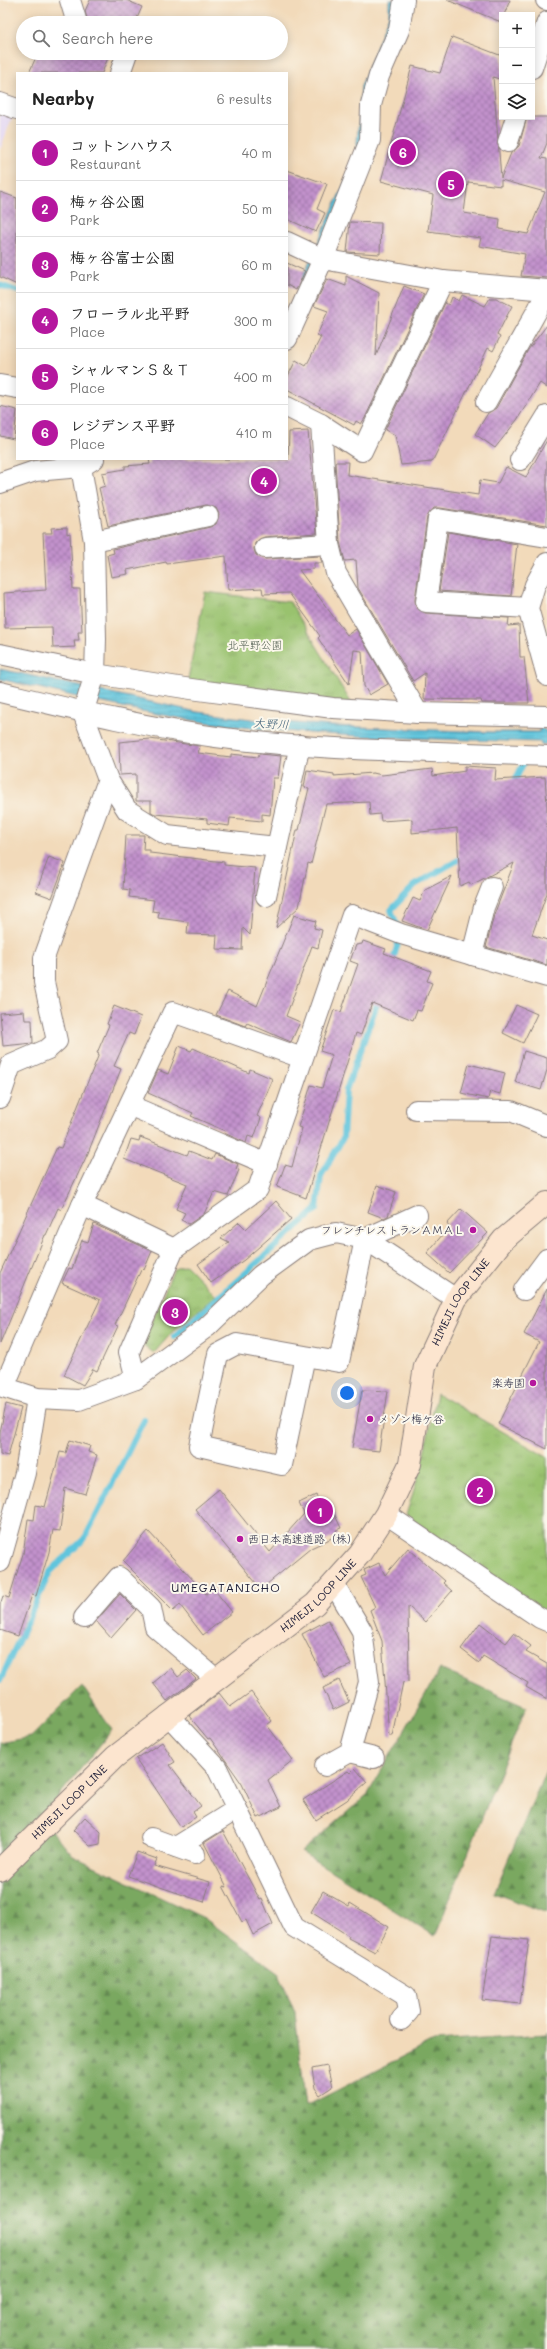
<!DOCTYPE html>
<html lang="en">
<head>
<meta charset="utf-8">
<style>
  :root { --surface:#fff; --page:#f6f6f6; --text:#222; --muted:#767676; --line:#e0e0e0; --accent:#b5179e }
  body { margin:0; font-family:Mali,"Klee One",sans-serif; background:var(--page); color:var(--text) }
  .controls { position:absolute; right:12px; top:12px; display:grid; overflow:hidden; border-radius:0px; box-shadow:0 2px 10px #0003 }
  .controls button { width:36px; height:36px; display:grid; place-items:center; padding:0; border:0; border-bottom:1px solid var(--line); background:var(--surface); color:var(--text); font:20px sans-serif }
  .you { position:absolute; left:347px; top:1393px; width:14px; height:14px; margin:-10px; border:3px solid #fff; border-radius:50%; background:#1a73e8; box-shadow:0 0 0 6px #1a73e833 }
  .badge { display:grid; place-items:center; width:26px; height:26px; border-radius:50%; background:var(--accent); color:#fff; font-size:13px; font-weight:700 }
  .pin { position:absolute; translate:-50% -50%; border:2px solid #fff; box-shadow:0 1px 4px #0006 }
  .list { margin:0; padding:0; list-style:none }
  h2 { display:flex; justify-content:space-between; align-items:center; height:52px; margin:0; padding:0 16px; font-size:17px }
  h2 small { font-size:13px; font-weight:400; color:var(--muted) }
  .list li { display:grid; grid-template-columns:26px 1fr auto; gap:12px; align-items:center; box-sizing:border-box; height:56px; padding:0 16px; border-top:1px solid var(--line) }
  .list b { display:block; font-size:15px; white-space:nowrap }
  .list p { margin:0; font-size:13px; white-space:nowrap; color:var(--muted) }
  .list em { font-size:13px; font-style:normal; color:var(--muted) }
  .icon { flex:none; width:22px; height:22px; fill:none; stroke:currentColor; stroke-width:2; stroke-linecap:round; stroke-linejoin:round }
  .map { position:relative; flex:none; width:547px; height:2349px; overflow:hidden }
  .search { position:absolute; background:var(--surface); box-shadow:0 2px 10px #0003; left:16px; top:16px; width:272px; height:44px; display:flex; align-items:center; gap:10px; box-sizing:border-box; padding:0 14px; border-radius:22px; color:var(--muted); font-size:15px }
  .panel { position:absolute; background:var(--surface); box-shadow:0 2px 10px #0003; left:16px; top:72px; width:272px; height:388px; border-radius:0px }
  .map>svg:first-child { display:block }
</style>
</head>
<body>
<div class="map">
<svg width="547" height="2349" viewBox="0 0 547 2349">
  <defs>
    <pattern id="forest-firs" width="22" height="20" patternUnits="userSpaceOnUse"><rect width="22" height="20" fill="#7aa861"/><path d="M5 1l3.5 6h-7zM16 11l3.5 6h-7z" fill="#648851"/></pattern>
    <pattern id="park-tufts" width="24" height="20" patternUnits="userSpaceOnUse"><rect width="24" height="20" fill="#99c26e"/><path d="M3 7l-1-3M5 7V3M7 7l1-3M15 17l-1-3M17 17v-4M19 17l1-3" fill="none" stroke="#84a660"/></pattern>
    <pattern id="water-rules" width="6" height="5" patternUnits="userSpaceOnUse"><rect width="6" height="5" fill="#60c5dd"/><path d="M0 2.5h6" fill="none" stroke="#53a9bf"/></pattern>
    <pattern id="building-cross-hatch" width="8" height="8" patternUnits="userSpaceOnUse"><rect width="8" height="8" fill="#c292cc"/><path d="M0 0l8 8M0 8l8-8" fill="none" stroke="#9d77a7"/></pattern>
  </defs>
  <rect width="100%" height="100%" fill="#fbf7ec"/>
  <filter id="ink" filterUnits="userSpaceOnUse"><feTurbulence type="fractalNoise" baseFrequency=".025" numOctaves="2"/><feDisplacementMap in="SourceGraphic" scale="8" xChannelSelector="R" yChannelSelector="G"/><feConvolveMatrix kernelMatrix="1 2 1 2 8 2 1 2 1" color-interpolation-filters="sRGB"/></filter>
  <filter id="wash" filterUnits="userSpaceOnUse"><feTurbulence type="fractalNoise" baseFrequency=".012" numOctaves="4" result="noise"/><feDisplacementMap in="SourceGraphic" scale="16" xChannelSelector="R" yChannelSelector="G"/><feGaussianBlur stdDeviation="0.9" result="paint"/><feColorMatrix in="noise" values="0 0 0 0 0 0 0 0 0 0 0 0 0 0 0 0 0 1.4 0 .05"/><feComposite in="paint" operator="in"/></filter>
  <g filter="url(#wash)">
    <rect width="100%" height="100%" fill="#f2daba"/>
    <path fill="#e1d4f4" d="M0 112 13 115 0 150Z"/>
    <g fill="url(#forest-firs)" stroke="#4e654e">
      <path d="M440 1669 526 1707 435 1936 301 1852 368 1794Z"/>
      <path d="M82 1686 112 1730 41 1818 73 1856 204 1918 279 1973 295 2013 306 2106 434 2041 546 2034 547 2032V2349H0V1743L31 1737Z"/>
      <path d="M547 1768V1913L494 1893Z"/>
    </g>
    <g fill="url(#park-tufts)" stroke="#5e7254">
      <path d="M205 592 290 602 352 704 187 684Z"/>
      <path d="M186 1265 216 1296 175 1329 154 1353 142 1344 174 1269Z"/>
      <path d="M437 1394 547 1457V1605L543 1613 406 1515 421 1467Z"/>
    </g>
    <g fill="url(#water-rules)" stroke="#41748c">
      <path d="M389 0H395L394 15 360 158 287 320 307 267 356 157 361 86 389 15Z"/>
      <path d="M0 669 198 712 258 720 332 726 491 732H539L540 728 547 731V744L541 745V742C445 739 348 738 253 728 168 720 83 698 0 679Z"/>
    </g>
    <g fill="none" stroke-linecap="round" stroke-linejoin="round">
      <g stroke="#60c5dd" stroke-width="6">
        <path d="M0 285 17 291"/>
        <path d="M513 785 523 764"/>
        <path d="M398 927 391 910 415 885 465 856"/>
        <path d="M392 964 400 936"/>
        <path d="M174 1337 317 1209 321 1176 343 1138 346 1090 379 999"/>
        <path d="M0 1681 50 1572 85 1538 144 1420"/>
      </g>
    </g>
    <g id="blocks">
      <g fill="url(#building-cross-hatch)" fill-rule="evenodd">
        <path d="M90 0H126L142 7 135 23H88L85 11Z"/>
        <path d="M447 0H510L504 15H502L501 22Z"/>
        <path d="M452 37 502 56V80L493 77 501 178 511 153 519 146 527 117H547V143L541 158 547 159V278L521 276 525 254 479 246 481 238 428 231 433 195 381 181 412 66 440 73ZM501 180 545 192 528 234 499 229 500 219 464 213 468 182 501 186Z"/>
        <path d="M32 53H103L109 55 102 73H29L36 57 32 55Z"/>
        <path d="M287 170 327 184 317 209 325 213 316 232 287 219Z"/>
        <path d="M0 192 17 198V285L0 277Z"/>
        <path d="M350 222 381 223 380 254 347 252Z"/>
        <path d="M287 263 305 271 296 290 287 285Z"/>
        <path d="M346 276 379 293 376 356 404 286 424 294 365 418 361 424 356 421 354 425 287 389V378L296 360 306 366 321 337 317 335 328 311 314 306 327 279 346 286Z"/>
        <path d="M462 295 485 306 490 298H496L512 306 497 335 500 337 493 351 488 348 432 462 401 465 395 435 385 430 445 303 449 305 452 297 459 301Z"/>
        <path d="M547 325V388L540 383 517 420 495 448 475 434 488 413 496 408 528 350Z"/>
        <path d="M0 406 17 410 14 439 0 436Z"/>
        <path d="M308 431 317 533 264 537 255 543 254 549 256 555 265 559 320 556 322 563H314V569L299 570 347 635 356 629 388 684 369 695 364 686 362 651 354 650 349 684 318 638 320 636 289 593 263 594 262 588 228 590 226 556 167 564 166 562 127 570 128 574 111 577 107 555 114 553 113 549 210 527 216 524 219 514 216 508 206 505 108 526 99 488 105 486 102 473 125 469V466L150 464 149 459H288L289 432Z"/>
        <path d="M547 440V525L440 508H434L427 517 415 600 416 607 425 613 509 618 508 626 519 625 520 657H524L529 703H482L481 700 424 699 425 673 413 681 358 588 356 560 345 561 340 542 335 462H348L347 475 478 495 480 480 498 483 506 467 526 477Z"/>
        <path d="M67 527V534L70 533 73 589H80L82 632H78L79 640H74L75 647 53 648 52 627 5 628 4 593 46 590 43 533H52L51 528Z"/>
        <path d="M448 532 517 544 511 596 439 591Z"/>
        <path d="M150 739 200 746 198 753 231 757V754L258 757 259 754 281 756 278 778H273L270 815 262 814V821L230 818 229 826 207 823V819L155 814 151 812V801H136V774L120 775 119 742Z"/>
        <path d="M465 766 496 768 495 780 545 777 547 804V893L532 935 547 940V965L486 947 494 915 514 863 471 885 469 882 460 886 457 828 412 833V819L381 821 380 814 370 815 369 802 326 804 311 864 308 863 299 907 276 928 297 830H299L309 788 304 787 307 770 334 774V776L373 773 382 775 432 769 433 776 465 771Z"/>
        <path d="M126 835H144L143 850H150V853L224 862V865L255 868 250 935 243 928 242 950 216 949 217 935 187 934 188 922 158 918 159 912 152 911 154 900 129 897 130 890 123 889Z"/>
        <path d="M49 857 65 863 52 898 36 892Z"/>
        <path d="M452 876 427 930 402 921 413 898 420 901 425 890Z"/>
        <path d="M294 915 316 921 314 928 322 930 318 948 312 946 286 1016 300 1022 291 1042 247 1023 245 1026 216 1015 228 991 257 1006Z"/>
        <path d="M363 941 386 949 384 953 431 971 427 981 432 983 421 1011 417 1010 413 1020 372 1003 361 1035 356 1033 306 1198 277 1187 285 1165 292 1167 302 1128 298 1127 311 1085 322 1088 332 1055 320 1051 334 1010 341 1012 358 964 350 961 356 945 362 944Z"/>
        <path d="M516 1005 537 1014 523 1043 503 1033Z"/>
        <path d="M114 1006 141 1017 134 1035 129 1033 114 1066 121 1069 88 1153 61 1210 58 1208 46 1235H45L0 1344V1273L57 1147 61 1148 99 1054 97 1053 109 1025 107 1024Z"/>
        <path d="M24 1011 25 1020H32L33 1043 3 1046 0 1013Z"/>
        <path d="M179 1046 191 1051 193 1048 249 1073 250 1069 273 1079 257 1116 261 1118 254 1138 248 1136 246 1143 224 1133 225 1131 191 1116 193 1113 148 1093 158 1070 168 1074Z"/>
        <path d="M524 1051 547 1058V1070L541 1090 515 1082Z"/>
        <path d="M469 1064 505 1073 500 1094 490 1091 488 1099 461 1093Z"/>
        <path d="M140 1137 187 1155 189 1151 212 1160 215 1154 238 1164 236 1169 239 1170 228 1196 214 1192 204 1214 189 1224 181 1220 185 1213 176 1209 187 1184 124 1159 131 1139 139 1141Z"/>
        <path d="M377 1185 396 1192 388 1216 384 1218 368 1212Z"/>
        <path d="M276 1201 291 1219 244 1260 211 1283 198 1264 229 1242 221 1238 239 1222 246 1229Z"/>
        <path d="M461 1209 488 1233 449 1273 427 1253 449 1227 447 1224Z"/>
        <path d="M94 1224 152 1251 144 1270 142 1268 115 1325 118 1326 97 1371 93 1369 83 1385 64 1375 100 1300 62 1283 69 1268 72 1269 82 1240 88 1242Z"/>
        <path d="M547 1289V1449L498 1424 539 1342 524 1334Z"/>
        <path d="M362 1390 388 1391 379 1451 352 1448Z"/>
        <path d="M6 1404 21 1408 8 1456 0 1454V1432Z"/>
        <path d="M70 1440 90 1446 88 1452 97 1455 85 1494 65 1488 60 1531 53 1530 49 1552 36 1596 32 1595 18 1636 0 1630V1605L3 1596 9 1598 23 1554 28 1519 34 1520 36 1505 45 1507 60 1452 66 1453Z"/>
        <path d="M219 1489 270 1552 304 1514 299 1503 316 1495 324 1513 332 1509 341 1528 336 1530 338 1535 311 1548 261 1589 195 1509Z"/>
        <path d="M148 1531 206 1594 213 1588 232 1612 203 1635 180 1605 173 1611 123 1561Z"/>
        <path d="M408 1548 445 1581 443 1583 452 1591 425 1622 408 1606 409 1681 403 1682 392 1736H389L382 1641 370 1610 375 1607 361 1577 366 1575 364 1570 379 1563 385 1575Z"/>
        <path d="M120 1594 136 1610 111 1638 96 1621Z"/>
        <path d="M328 1620 351 1665 324 1677 302 1634Z"/>
        <path d="M480 1623 506 1643 514 1633 531 1646 526 1652 547 1664V1699L526 1687 528 1683 483 1656 479 1663 461 1649Z"/>
        <path d="M171 1668 178 1677 187 1670 196 1679 167 1701 153 1683Z"/>
        <path d="M339 1680 349 1702 333 1710 323 1688Z"/>
        <path d="M251 1692 272 1721 267 1725 293 1760 268 1780 281 1807 258 1818 242 1784 210 1738 208 1739 189 1716 219 1693 230 1707Z"/>
        <path d="M162 1742 175 1762 170 1765 201 1806 193 1812 196 1817 181 1827 136 1759Z"/>
        <path d="M355 1768 367 1782 347 1800 316 1820 303 1800 348 1771 350 1773Z"/>
        <path d="M85 1817 101 1832 100 1844 90 1846 73 1830Z"/>
        <path d="M223 1831 260 1900 262 1899 273 1924 253 1935 246 1920 242 1922 223 1886 227 1887 204 1843Z"/>
        <path d="M137 1852 157 1859 154 1866 210 1882 204 1902 128 1876Z"/>
        <path d="M323 1891 349 1906 350 1903 389 1927 375 1952 348 1938 349 1936 311 1912Z"/>
        <path d="M492 1936 529 1940 520 2004 482 2000Z"/>
        <path d="M327 2066 332 2087 320 2095 315 2088 312 2069Z"/>
      </g>
    </g>
  </g>
  <g filter="url(#ink)">
    <use href="#blocks" fill-opacity="0" stroke="#8a7e7a" stroke-width="1"/>
    <g fill="none" stroke-linecap="round" stroke-linejoin="round">
      <defs>
        <g id="minor">
          <path d="M70 0 77 23"/>
          <path d="M546 0H547"/>
          <path d="M532 68 547 22"/>
          <path d="M120 73 127 53"/>
          <path d="M0 103 17 109"/>
          <path d="M508 142 516 117"/>
          <path d="M287 242 323 259 443 281 547 290"/>
          <path d="M287 339 323 259 370 140 371 105 379 76 399 30 404 0"/>
          <path d="M0 385 17 388"/>
          <path d="M486 402 547 293"/>
          <path d="M287 407 321 424 362 451 443 281"/>
          <path d="M321 424 329 544 336 573 418 713"/>
          <path d="M520 460 547 416"/>
          <path d="M0 483 35 471 81 467"/>
          <path d="M94 541 208 516"/>
          <path d="M265 548 329 544"/>
          <path d="M547 563 535 585 528 608 547 676"/>
          <path d="M528 608 426 602 438 519 547 537"/>
          <path d="M0 654 95 674 191 689 333 708 418 713 547 716"/>
          <path d="M0 692C71 709 143 727 216 737 325 752 437 751 547 756"/>
          <path d="M108 780 127 810 167 835 277 847"/>
          <path d="M266 896 300 745"/>
          <path d="M472 955 484 907 492 887"/>
          <path d="M0 1098 11 1065 48 1049 57 1041 44 982V958L108 780 83 713 95 674 96 639 94 541 81 467 94 459"/>
          <path d="M131 1106 267 1164"/>
          <path d="M416 1110 511 1111 547 1126"/>
          <path d="M82 1205 174 1249"/>
          <path d="M524 1290 547 1259"/>
          <path d="M305 1356 282 1465 199 1446 218 1354 237 1344 339 1362 365 1239 417 1215"/>
          <path d="M136 1379 129 1352 174 1249 258 1189 352 915 401 934 547 977"/>
          <path d="M0 1386 37 1398 79 1400 136 1379 207 1327 261 1275 309 1240 336 1233 365 1239 456 1299"/>
          <path d="M4 1387 82 1205 173 1012 302 1058"/>
          <path d="M386 1514 540 1618 547 1621"/>
          <path d="M0 1562 25 1473 37 1398"/>
          <path d="M84 1618 119 1577 151 1608 155 1627 216 1679"/>
          <path d="M168 1715 217 1768 294 1927 406 1996 409 2011 401 2020"/>
          <path d="M350 1752 374 1758"/>
          <path d="M325 1766 350 1752 369 1682 362 1631 334 1584"/>
          <path d="M151 1838 195 1854"/>
          <path d="M176 1847 237 1809"/>
        </g>
        <g id="secondary">
          <path id="s1" d="M0 1870 115 1757 315 1604 360 1554 386 1514 410 1464 425 1366 456 1299 503 1240 547 1203"/>
        </g>
      </defs>
      <use href="#minor" stroke="#8a7e7a" stroke-width="22"/>
      <use href="#secondary" stroke="#8a7e7a" stroke-width="24"/>
      <use href="#minor" stroke="#fff" stroke-width="20"/>
      <use href="#secondary" stroke="#fce5cf" stroke-width="22"/>
    </g>
  </g>
  <g fill="#b5179e" stroke="#fbf7ec" stroke-width="1.5">
    <circle cx="473" cy="1230" r="4"/>
    <circle cx="533" cy="1383" r="4"/>
    <circle cx="370" cy="1419" r="4"/>
    <circle cx="240" cy="1539" r="4"/>
  </g>
  <g text-anchor="middle" stroke-width="4" stroke-linejoin="round" paint-order="stroke">
    <g font-size="11" fill="#4c5a4d" stroke="#fbf7ec">
      <text x="255" y="649">北平野公園</text>
    </g>
    <g font-size="11" fill="#22223b" stroke="#fbf7ec" text-anchor="end">
      <text x="465" y="1234">フレンチレストランＡＭＡＬ</text>
      <text x="525" y="1387">楽寿園</text>
      <text x="378" y="1423" text-anchor="start">メゾン梅ケ谷</text>
      <text x="248" y="1543" text-anchor="start">西日本高速道路（株）</text>
    </g>
    <g font-size="11" fill="#22223b" stroke="#fbf7ec">
      <text dy="4" stroke="none"><textPath href="#s1" startOffset="756">HIMEJI LOOP LINE</textPath></text>
      <text dy="4" stroke="none"><textPath href="#s1" startOffset="421">HIMEJI LOOP LINE</textPath></text>
      <text dy="4" stroke="none"><textPath href="#s1" startOffset="97">HIMEJI LOOP LINE</textPath></text>
    </g>
    <g font-size="12" font-style="italic" fill="#385b74" stroke="#fbf7ec">
      <text transform="translate(271 724) rotate(3)" y="4">大野川</text>
    </g>
    <g font-size="12" letter-spacing="1" fill="#22223b" stroke="#fbf7ec">
      <text x="226" y="1592">UMEGATANICHO</text>
    </g>
  </g>
</svg>
<div class="controls">
<button>+</button>
<button>−</button>
<button><svg class="icon" aria-label="layers" viewBox="0 0 24 24"><path d="M12 4l9 5-9 5-9-5zM3 14l9 5 9-5"/></svg></button>
</div>
<div class="you"></div>
<div class="pin badge" style="left:320px;top:1511px">1</div>
<div class="pin badge" style="left:480px;top:1491px">2</div>
<div class="pin badge" style="left:175px;top:1312px">3</div>
<div class="pin badge" style="left:264px;top:481px">4</div>
<div class="pin badge" style="left:451px;top:184px">5</div>
<div class="pin badge" style="left:403px;top:152px">6</div>
<div class="search"><svg class="icon" aria-label="search" viewBox="0 0 24 24"><circle cx="10" cy="10" r="6"/><path d="M15 15l6 6"/></svg>Search here</div>
<section class="panel">
<h2>Nearby<small>6 results</small></h2>
<ul class="list">
<li><span class="badge">1</span><div><b>コットンハウス</b><p>Restaurant</p></div><em>40 m</em></li>
<li><span class="badge">2</span><div><b>梅ヶ谷公園</b><p>Park</p></div><em>50 m</em></li>
<li><span class="badge">3</span><div><b>梅ヶ谷富士公園</b><p>Park</p></div><em>60 m</em></li>
<li><span class="badge">4</span><div><b>フローラル北平野</b><p>Place</p></div><em>300 m</em></li>
<li><span class="badge">5</span><div><b>シャルマンＳ＆Ｔ</b><p>Place</p></div><em>400 m</em></li>
<li><span class="badge">6</span><div><b>レジデンス平野</b><p>Place</p></div><em>410 m</em></li>
</ul>
</section>
</div>
</body>
</html>
